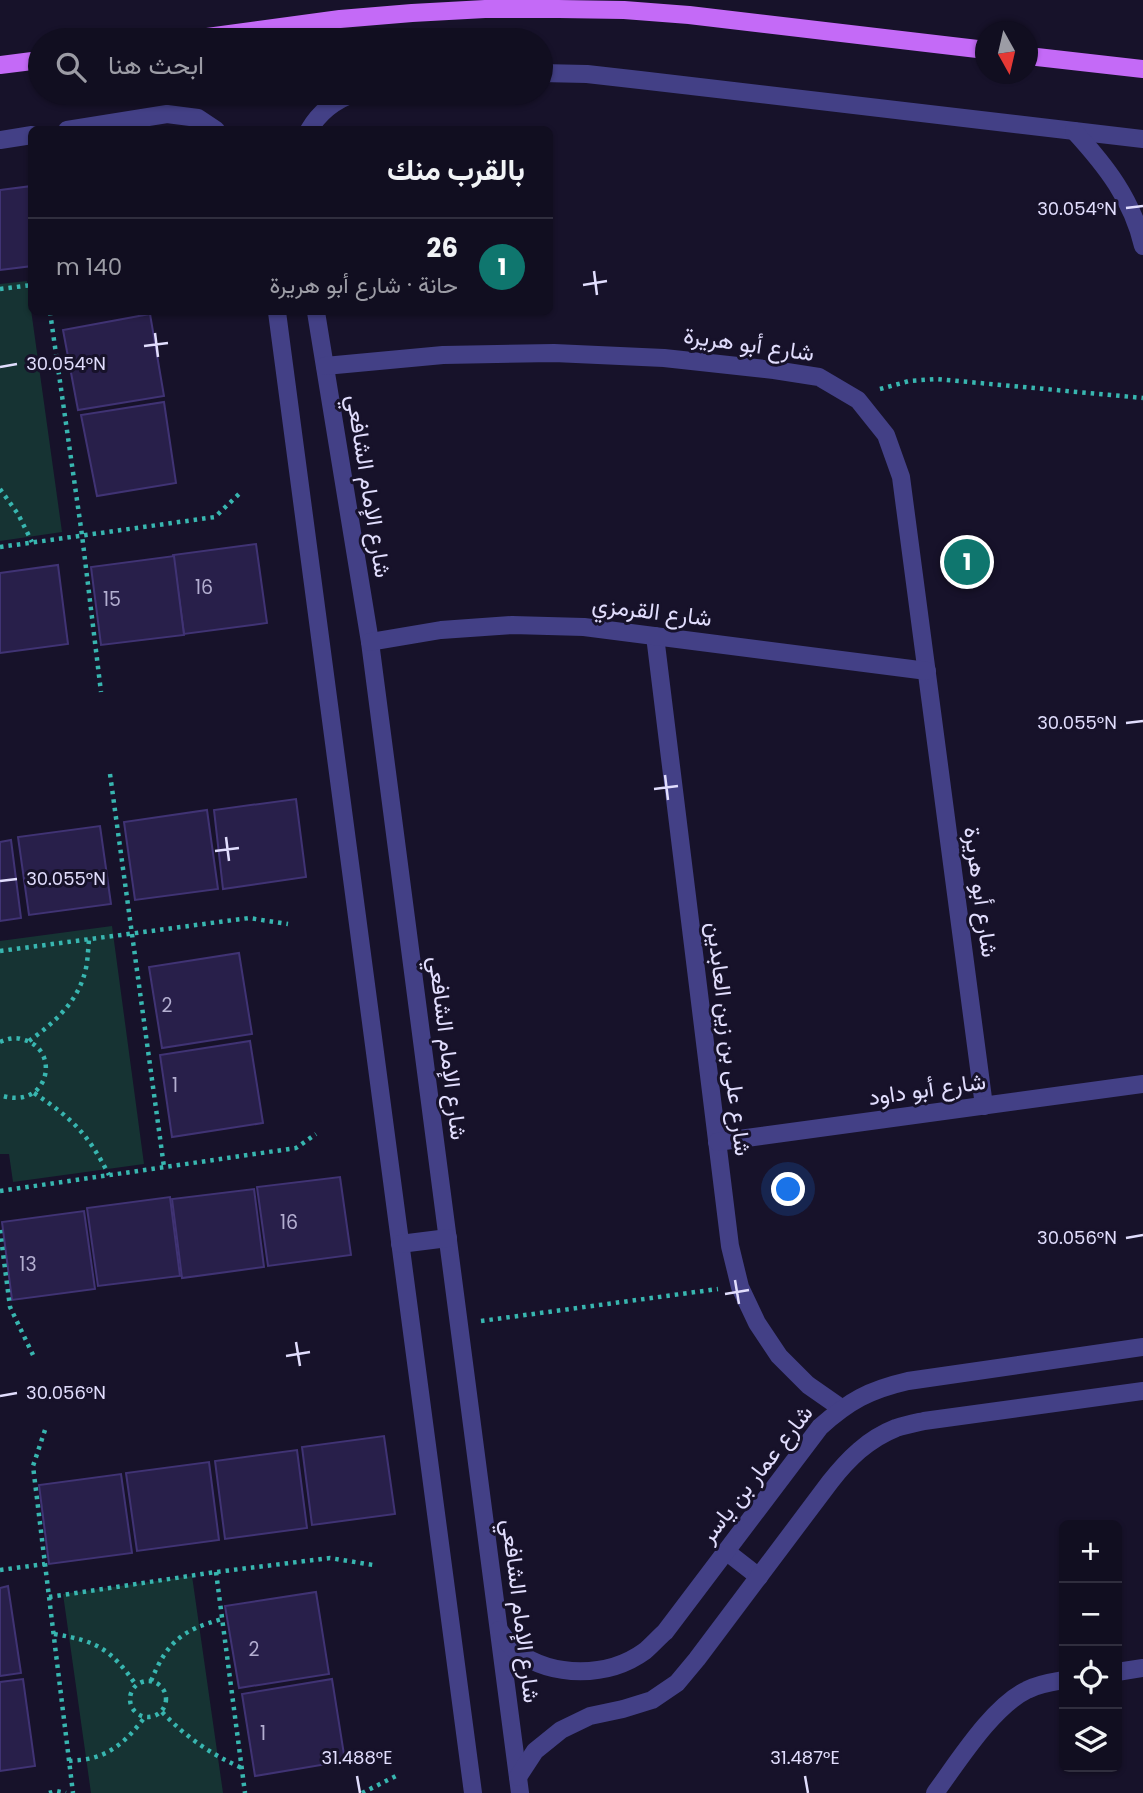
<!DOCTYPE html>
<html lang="ar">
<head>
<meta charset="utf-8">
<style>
  :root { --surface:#110e20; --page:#1a1729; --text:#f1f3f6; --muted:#9c9ca5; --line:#302e3e; --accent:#0f766e }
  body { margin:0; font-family:Poppins,Vazirmatn,sans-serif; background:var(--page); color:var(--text); direction:rtl }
  .controls { position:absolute; right:21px; bottom:21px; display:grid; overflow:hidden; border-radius:10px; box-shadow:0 2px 5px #0004 }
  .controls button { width:63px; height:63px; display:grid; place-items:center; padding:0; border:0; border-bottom:2px solid var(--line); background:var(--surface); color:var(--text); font:35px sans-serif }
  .compass { position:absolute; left:975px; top:21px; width:63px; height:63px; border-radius:50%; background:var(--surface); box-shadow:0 2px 5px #0004; rotate:172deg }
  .you { position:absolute; left:789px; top:1190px; width:24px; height:24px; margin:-18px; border:5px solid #fff; border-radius:50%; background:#1a73e8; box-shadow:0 0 0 10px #1a73e833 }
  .badge { display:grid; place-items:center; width:46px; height:46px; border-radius:50%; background:var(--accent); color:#fff; font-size:23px; font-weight:700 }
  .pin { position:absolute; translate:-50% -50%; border:4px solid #fff; box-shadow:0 2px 7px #0006 }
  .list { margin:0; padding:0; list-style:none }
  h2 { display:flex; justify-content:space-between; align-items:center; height:91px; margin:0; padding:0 28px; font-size:30px }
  h2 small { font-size:23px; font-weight:400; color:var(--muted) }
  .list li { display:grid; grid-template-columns:46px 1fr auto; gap:21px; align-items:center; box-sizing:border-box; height:98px; padding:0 28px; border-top:2px solid var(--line) }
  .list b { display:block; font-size:26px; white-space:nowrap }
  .list p { margin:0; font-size:23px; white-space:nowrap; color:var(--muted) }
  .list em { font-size:23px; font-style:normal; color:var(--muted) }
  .icon { flex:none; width:38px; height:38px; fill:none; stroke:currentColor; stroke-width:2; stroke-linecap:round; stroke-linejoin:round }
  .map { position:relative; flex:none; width:1143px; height:1793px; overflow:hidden; direction:ltr }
  .search { position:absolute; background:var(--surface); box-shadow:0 2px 5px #0004; left:28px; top:28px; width:525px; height:77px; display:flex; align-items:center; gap:18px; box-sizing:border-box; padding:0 24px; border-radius:38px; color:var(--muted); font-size:26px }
  .panel { position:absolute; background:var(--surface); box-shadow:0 2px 5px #0004; left:28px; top:126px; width:525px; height:189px; border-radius:10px; direction:rtl }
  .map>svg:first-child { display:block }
</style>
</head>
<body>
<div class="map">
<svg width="1143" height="1793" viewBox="0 0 1143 1793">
  <rect width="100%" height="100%" fill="#17122a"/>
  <g fill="#163333">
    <path d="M27 281 62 532 0 541V284Z"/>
    <path d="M112 926 144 1164 13 1182 9 1154H0V941Z"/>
    <path d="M192 1576 223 1793H91L63 1594Z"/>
  </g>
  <g fill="#281f4a" stroke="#403374" stroke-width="2">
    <path d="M32 186V266L0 270V190Z"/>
    <path d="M150 314 164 396 78 410 63 330Z"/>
    <path d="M164 402 176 483 97 496 81 415Z"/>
    <path d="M256 544 267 623 184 634 173 555Z"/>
    <path d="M174 556 184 635 101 645 91 567Z"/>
    <path d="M58 565 68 644 0 653V573Z"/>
    <path d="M296 799 306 877 223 889 214 810Z"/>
    <path d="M207 810 218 889 135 900 124 822Z"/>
    <path d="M100 826 111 904 29 915 18 837Z"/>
    <path d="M11 840 21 918 0 921V842Z"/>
    <path d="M239 953 252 1034 162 1048 149 967Z"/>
    <path d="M250 1041 263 1123 172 1137 160 1055Z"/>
    <path d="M340 1177 351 1255 268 1266 257 1187Z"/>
    <path d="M254 1189 264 1267 182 1278 172 1199Z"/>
    <path d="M170 1197 180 1276 98 1286 87 1208Z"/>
    <path d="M84 1211 95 1289 12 1300 2 1222Z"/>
    <path d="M384 1436 395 1514 312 1525 302 1447Z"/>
    <path d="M297 1450 307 1528 225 1539 215 1461Z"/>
    <path d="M209 1462 219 1540 137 1551 126 1473Z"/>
    <path d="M121 1474 132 1553 49 1564 39 1485Z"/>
    <path d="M8 1586 21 1673 0 1676V1588Z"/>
    <path d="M316 1592 329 1674 239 1688 225 1606Z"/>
    <path d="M23 1679 35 1766 0 1771V1682Z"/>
    <path d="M332 1679 345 1761 255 1776 242 1694Z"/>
  </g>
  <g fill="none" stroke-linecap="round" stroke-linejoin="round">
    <g stroke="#38b6b0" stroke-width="4.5" stroke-dasharray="3.5 5" stroke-linecap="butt">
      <path d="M0 289 32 285"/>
      <path d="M50 312 82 535 101 692"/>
      <path d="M880 389 909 381 936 379 1143 398"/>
      <path d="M0 489 18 514 32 542"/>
      <path d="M0 547 215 517 239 494"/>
      <path d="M110 774 164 1167"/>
      <path d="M0 951 249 918 288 924"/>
      <path d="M29 1041C55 1022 79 1001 86 968 88 958 88 949 89 940"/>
      <path d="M0 1042C7 1039 14 1037 21 1039 63 1048 49 1112 0 1095"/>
      <path d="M34 1093C72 1118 88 1134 109 1175"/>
      <path d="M0 1191 296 1148 316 1134"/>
      <path d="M0 1230 10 1307 33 1355"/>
      <path d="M481 1321 718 1289"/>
      <path d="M45 1430 33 1466 73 1793"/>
      <path d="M0 1570 45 1564"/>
      <path d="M216 1572 245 1793"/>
      <path d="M49 1597 216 1572 330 1558 373 1565"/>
      <path d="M54 1634C97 1641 111 1649 136 1685"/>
      <circle cx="148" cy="1699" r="18"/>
      <path d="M151 1681C167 1642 182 1630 222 1619"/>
      <path d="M162 1712C186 1737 210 1754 242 1768"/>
      <path d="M69 1761C77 1760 85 1760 92 1758 116 1752 131 1735 145 1717"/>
      <path d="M49 1793 56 1791 66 1793"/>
      <path d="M362 1793 398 1775"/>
    </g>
    <g stroke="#434086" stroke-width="18">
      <path d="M541 73 587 74 640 80 1143 139"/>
      <path d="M67 130 167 114 198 118 216 130"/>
      <path d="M309 130C320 111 335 100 355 93"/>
      <path d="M1074 131C1106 166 1132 199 1143 246"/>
      <path d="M0 140 32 135"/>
      <path d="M277 312 473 1793"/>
      <path d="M316 312 370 642 520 1793"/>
      <path d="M325 366 443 355 554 353 664 358 774 370 819 377 858 400 886 435 901 477 984 1106"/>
      <path d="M655 636 730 1246 740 1287 757 1323 779 1356 808 1385 841 1408"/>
      <path d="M370 642 441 630 512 625 584 627 927 671"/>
      <path d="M717 1142 1143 1084"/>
      <path d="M400 1244 448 1238"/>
      <path d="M727 1552 759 1577"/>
      <path d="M499 1630C504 1637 510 1646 516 1651 553 1678 608 1678 645 1651 652 1645 658 1638 665 1632L820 1427C849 1401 869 1390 908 1381L1143 1347"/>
      <path d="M1117 1672 1143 1668"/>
      <path d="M518 1777 535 1751 561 1730 590 1716 623 1709 652 1700 677 1683 697 1659 830 1482C848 1459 868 1439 896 1428 905 1425 915 1423 924 1421L1143 1391"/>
      <path d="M935 1793C958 1762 992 1707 1027 1690 1038 1684 1052 1682 1064 1680"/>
    </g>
    <g stroke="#c46af7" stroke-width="18">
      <path d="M185 40 340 19 412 13 485 9H559L624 10 689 15 986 50"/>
      <path d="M1028 56 1143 69"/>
      <path d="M0 65 40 60"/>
    </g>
  </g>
  <path fill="none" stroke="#e1ddfd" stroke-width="2.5" d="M1126 208 1143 206M594 271 597 295M583 285 607 281M155 333 158 357M144 346 168 343M0 367 17 364M1126 723 1143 721M665 775 668 800M654 789 678 786M226 837 229 861M215 851 239 848M0 881 17 879M1126 1238 1143 1235M735 1280 739 1304M725 1294 749 1290M296 1342 300 1366M286 1356 310 1352M0 1396 17 1393M357 1776 360 1793M805 1776 808 1793"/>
  <g text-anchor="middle" stroke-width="6" stroke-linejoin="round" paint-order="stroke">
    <g font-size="19" fill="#b3aed0">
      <text x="204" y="594">16</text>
      <text x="112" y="606">15</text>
      <text x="167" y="1012">2</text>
      <text x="175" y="1092">1</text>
      <text x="289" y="1229">16</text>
      <text x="28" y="1271">13</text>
      <text x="254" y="1656">2</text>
      <text x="263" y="1740">1</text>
    </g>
    <g font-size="23" fill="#e1ddfd" stroke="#17122a">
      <text transform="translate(749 344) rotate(8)" y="8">شارع أبو هريرة</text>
      <text transform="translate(369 486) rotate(81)" y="8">شارع الإمام الشافعي</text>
      <text transform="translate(652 611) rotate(7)" y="8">شارع القرمزي</text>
      <text transform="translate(981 892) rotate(82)" y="8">شارع أبو هريرة</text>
      <text transform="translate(729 1039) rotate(83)" y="8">شارع على بن زين العابدين</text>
      <text transform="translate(448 1048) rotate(83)" y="8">شارع الإمام الشافعي</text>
      <text transform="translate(927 1089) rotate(-8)" y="8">شارع أبو داود</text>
      <text transform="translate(756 1474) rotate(-52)" y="8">شارع عمار بن ياسر</text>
      <text transform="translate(521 1611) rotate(83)" y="8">شارع الإمام الشافعي</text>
    </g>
  </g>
  <g font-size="18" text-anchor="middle" fill="#e1ddfd" stroke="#17122a" stroke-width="6" stroke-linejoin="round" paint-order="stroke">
    <text x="1077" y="215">30.054°N</text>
    <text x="66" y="370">30.054°N</text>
    <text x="1077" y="729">30.055°N</text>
    <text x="66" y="885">30.055°N</text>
    <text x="1077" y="1244">30.056°N</text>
    <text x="66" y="1399">30.056°N</text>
    <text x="357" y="1764">31.488°E</text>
    <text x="805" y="1764">31.487°E</text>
  </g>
</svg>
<div class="controls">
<button>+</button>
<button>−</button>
<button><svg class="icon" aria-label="locate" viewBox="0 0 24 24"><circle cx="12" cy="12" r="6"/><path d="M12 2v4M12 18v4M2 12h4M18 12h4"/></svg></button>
<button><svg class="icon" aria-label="layers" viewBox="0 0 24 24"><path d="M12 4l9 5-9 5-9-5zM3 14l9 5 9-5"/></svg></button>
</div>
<svg class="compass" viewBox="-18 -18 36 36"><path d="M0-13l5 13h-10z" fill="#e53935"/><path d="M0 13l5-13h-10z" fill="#9c9ca5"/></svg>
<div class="you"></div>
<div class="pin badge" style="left:967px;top:562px">1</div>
<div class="search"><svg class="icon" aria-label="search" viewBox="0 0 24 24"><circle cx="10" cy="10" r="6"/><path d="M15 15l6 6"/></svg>ابحث هنا</div>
<section class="panel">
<h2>بالقرب منك<small></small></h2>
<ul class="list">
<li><span class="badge">1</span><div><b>26</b><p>حانة · شارع أبو هريرة</p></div><em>140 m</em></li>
</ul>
</section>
</div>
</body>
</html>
